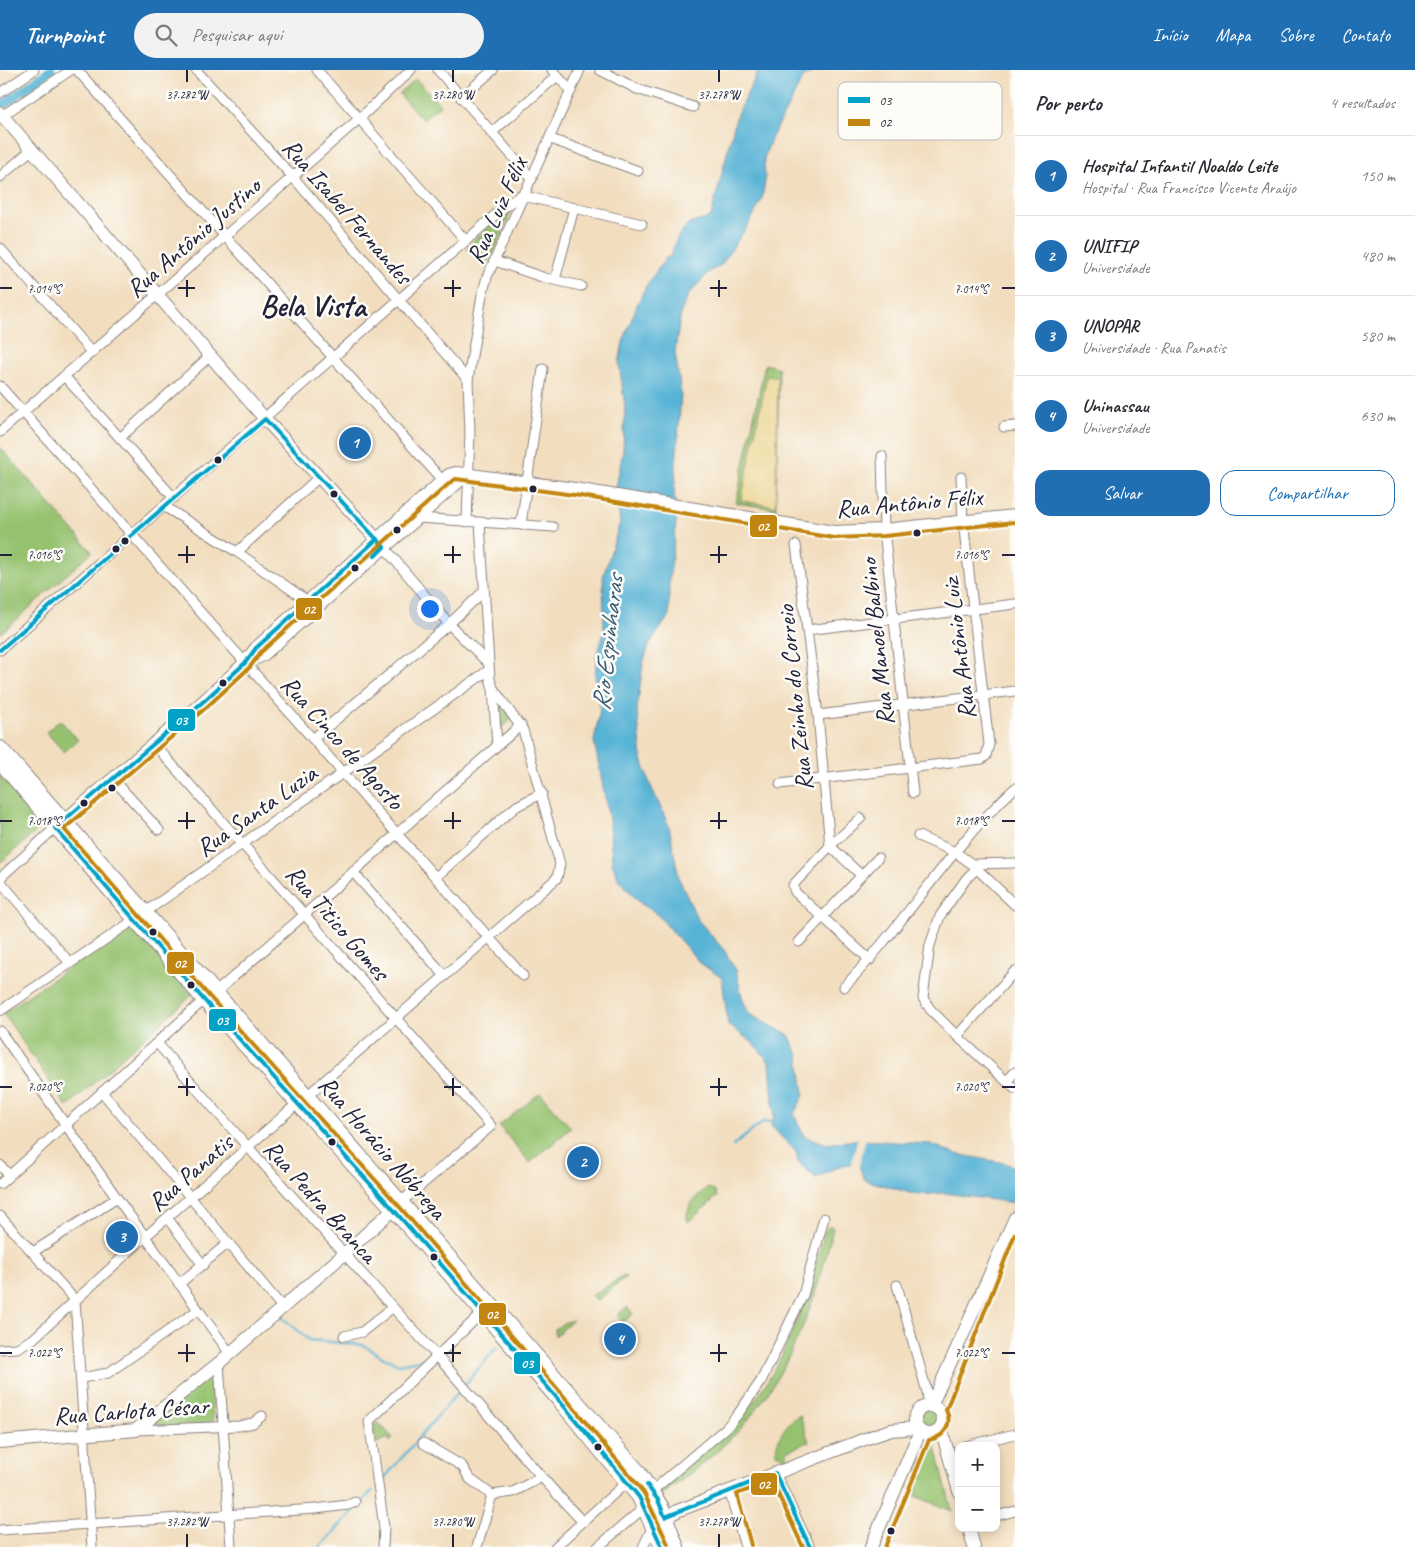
<!DOCTYPE html>
<html lang="pt">
<head>
<meta charset="utf-8">
<style>
  :root { --surface:#fff; --page:#f2f2f3; --text:#2b2b33; --muted:#7c7c81; --line:#e1e1e2; --accent:#1f6fb2 }
  body { margin:0; font-family:Caveat,sans-serif; background:var(--page); color:var(--text) }
  .controls { position:absolute; right:15px; bottom:15px; display:grid; overflow:hidden; border-radius:10px; box-shadow:0 2px 12px #0003 }
  .controls button { width:45px; height:45px; display:grid; place-items:center; padding:0; border:0; border-bottom:1px solid var(--line); background:var(--surface); color:var(--text); font:25px sans-serif }
  .you { position:absolute; left:429px; top:538px; width:18px; height:18px; margin:-12px; border:4px solid #fff; border-radius:50%; background:#1a73e8; box-shadow:0 0 0 8px #1a73e833 }
  .badge { display:grid; place-items:center; width:32px; height:32px; border-radius:50%; background:var(--accent); color:#fff; font-size:16px; font-weight:700 }
  .pin { position:absolute; translate:-50% -50%; border:2px solid #fff; box-shadow:0 1px 5px #0006 }
  .list { margin:0; padding:0; list-style:none }
  h2 { display:flex; justify-content:space-between; align-items:center; height:65px; margin:0; padding:0 20px; font-size:21px }
  h2 small { font-size:16px; font-weight:400; color:var(--muted) }
  .list li { display:grid; grid-template-columns:32px 1fr auto; gap:15px; align-items:center; box-sizing:border-box; height:80px; padding:0 20px; border-top:1px solid var(--line) }
  .list b { display:block; font-size:19px; white-space:nowrap }
  .list p { margin:0; font-size:16px; white-space:nowrap; color:var(--muted) }
  .list em { font-size:16px; font-style:normal; color:var(--muted) }
  .actions { display:flex; gap:10px; padding:15px 20px }
  .actions a { flex:1; padding:11px 0; border:1px solid var(--accent); border-radius:15px; text-align:center; font-size:18px; color:var(--accent) }
  .actions .main { background:var(--accent); color:#fff }
  .icon { flex:none; width:28px; height:28px; fill:none; stroke:currentColor; stroke-width:2; stroke-linecap:round; stroke-linejoin:round }
  .map { position:relative; flex:none; width:1015px; height:1477px; overflow:hidden }
  header { display:flex; align-items:center; gap:30px; box-sizing:border-box; height:70px; padding:0 25px; background:var(--accent); color:#fff }
  header strong { font-size:24px }
  nav { display:flex; gap:28px; margin-inline-start:auto; font-size:18px }
  .search { width:350px; height:45px; background:var(--page); display:flex; align-items:center; gap:12px; box-sizing:border-box; padding:0 18px; border-radius:28px; color:var(--muted); font-size:19px }
  main { display:flex }
  aside { flex:1; background:var(--surface) }
  .map>svg:first-child { display:block }
</style>
</head>
<body>
<header>
<strong>Turnpoint</strong>
<div class="search"><svg class="icon" aria-label="search" viewBox="0 0 24 24"><circle cx="10" cy="10" r="6"/><path d="M15 15l6 6"/></svg>Pesquisar aqui</div>
<nav><a>Início</a><a>Mapa</a><a>Sobre</a><a>Contato</a></nav>
</header>
<main>
<div class="map">
<svg width="1015" height="1477" viewBox="0 0 1015 1477">
  <rect width="100%" height="100%" fill="#fdfcf7"/>
  <filter id="ink" filterUnits="userSpaceOnUse"><feTurbulence type="fractalNoise" baseFrequency=".02" numOctaves="2"/><feDisplacementMap in="SourceGraphic" scale="10" xChannelSelector="R" yChannelSelector="G"/><feConvolveMatrix kernelMatrix="1 2 1 2 8 2 1 2 1" color-interpolation-filters="sRGB"/></filter>
  <filter id="wash" filterUnits="userSpaceOnUse"><feTurbulence type="fractalNoise" baseFrequency=".0096" numOctaves="4" result="noise"/><feDisplacementMap in="SourceGraphic" scale="20" xChannelSelector="R" yChannelSelector="G"/><feGaussianBlur stdDeviation="1.12" result="paint"/><feColorMatrix in="noise" values="0 0 0 0 0 0 0 0 0 0 0 0 0 0 0 0 0 1.4 0 .05"/><feComposite in="paint" operator="in"/></filter>
  <g filter="url(#wash)">
    <rect width="100%" height="100%" fill="#f2debf"/>
    <g fill="#96c270" stroke="#5c7256">
      <path d="M416 9 440 35 423 50 399 24Z"/>
      <path d="M509 137 512 139 492 186 483 196 466 178Z"/>
      <path d="M765 294 779 298 776 439 736 433Z"/>
      <path d="M0 377 92 482 0 564Z"/>
      <path d="M497 626 512 649 499 660Z"/>
      <path d="M60 650 78 670 64 682 46 662Z"/>
      <path d="M0 701 44 755 1 792H0Z"/>
      <path d="M131 855 192 925 67 1037 3 943Z"/>
      <path d="M540 1023 571 1058 530 1093 499 1056Z"/>
      <path d="M709 1118 715 1121 717 1127 688 1152C683 1140 697 1123 709 1118Z"/>
      <path d="M830 1155 833 1158C817 1228 793 1295 747 1351 723 1380 692 1402 663 1424H660L659 1421C686 1397 717 1374 741 1347 787 1295 808 1226 825 1161Z"/>
      <path d="M624 1206 626 1207 597 1231 592 1225Z"/>
      <path d="M627 1237 633 1244 623 1252 617 1245Z"/>
      <path d="M573 1250 555 1266V1259L565 1252Z"/>
      <path d="M207 1307 211 1308 213 1351 211 1354 155 1357 153 1353Z"/>
      <circle cx="929" cy="1350" r="11"/>
      <path d="M800 1345 809 1372 788 1380 786 1382 788 1387H782L776 1383C775 1370 788 1350 800 1345Z"/>
      <path d="M378 1352 393 1368 390 1372 388 1368 377 1373 373 1356Z"/>
      <path d="M933 1374 936 1377 952 1441 915 1426 917 1423 911 1420 929 1376Z"/>
    </g>
    <path fill="#eeda9e" stroke="#887e6c" d="M767 306 778 308 776 436 741 431Z"/>
    <g fill="#59b4d6" stroke="#3e6b88">
      <path d="M759 0H815L803 8 772 67 764 88 765 112 762 129 750 152 721 195 709 202 689 224 681 242 675 282 681 324 674 425 677 444 669 514V546L650 573 643 593 637 639 642 689 650 714 669 756 679 809 698 850 724 880 736 900 742 927 749 944 789 965 799 986 804 1025 794 1044 804 1066 827 1074 860 1069 854 1093 839 1096 816 1108 803 1097 798 1091 796 1082 771 1056 774 1046 770 993 752 972 728 955 722 908 700 893 656 843 640 833 618 809 612 791 609 748 594 671 600 639 595 606 597 585 604 563 603 507 620 452 615 423 623 381 625 336 619 293 623 272 637 235 646 216 666 188 671 186C674 174 680 158 692 153 699 150 705 151 711 146L737 44Z"/>
      <path d="M862 1070 930 1074 956 1084 1005 1093 1015 1097V1133L944 1123 917 1125 865 1110 858 1094Z"/>
    </g>
    <path fill="#f2debf" d="M858 1067 866 1068 858 1100 855 1095H851Z"/>
    <g fill="none" stroke-linecap="round" stroke-linejoin="round">
      <g stroke="#59b4d6" stroke-width="2.5">
        <path d="M733 1076 763 1052H773"/>
        <path d="M279 1245 309 1270 363 1275 382 1287 399 1294 423 1289"/>
        <path d="M381 1412 497 1277"/>
        <path d="M320 1477 372 1421"/>
      </g>
      <path stroke="#59b4d6" stroke-width="9" d="M0 37 51 0"/>
    </g>
  </g>
  <g filter="url(#ink)">
    <g fill="none" stroke-linecap="round" stroke-linejoin="round">
      <defs>
        <g id="street">
          <path d="M77 0 442 410"/>
          <path d="M196 0 292 106 468 310"/>
          <path d="M317 0 466 171"/>
          <path d="M438 0 532 109"/>
          <path d="M552 0 571 21"/>
          <path d="M600 0 637 19 693 37"/>
          <path d="M0 23 34 0"/>
          <path d="M461 28 493 0"/>
          <path d="M0 47 71 0"/>
          <path d="M491 63 557 6"/>
          <path d="M551 69 638 101"/>
          <path d="M0 107 31 80"/>
          <path d="M524 126 642 154"/>
          <path d="M0 178 92 283"/>
          <path d="M495 191 545 208 581 216"/>
          <path d="M555 210 574 138"/>
          <path d="M65 307 174 428"/>
          <path d="M0 316 523 906"/>
          <path d="M1004 357 1015 356"/>
          <path d="M0 362 360 48 411 0"/>
          <path d="M120 368 211 285"/>
          <path d="M882 386 884 460 913 723"/>
          <path d="M165 437 237 482 309 532"/>
          <path d="M418 448 553 457"/>
          <path d="M467 452 470 362 468 310 482 225 487 207 580 0"/>
          <path d="M521 455 543 299"/>
          <path d="M796 475 818 645 830 776 861 805"/>
          <path d="M384 477 449 554 488 593"/>
          <path d="M237 482 319 407"/>
          <path d="M807 560 1015 534"/>
          <path d="M0 580 502 139 526 121"/>
          <path d="M493 618 497 676"/>
          <path d="M818 645 1015 621"/>
          <path d="M313 669 449 554 484 521"/>
          <path d="M154 674 491 1056 401 1132"/>
          <path d="M114 710 159 760"/>
          <path d="M780 714 982 689 986 686 989 674 963 451 961 407"/>
          <path d="M861 748 830 776 793 815 795 822 870 890"/>
          <path d="M918 766 955 782 972 794 1015 793"/>
          <path d="M974 796 1015 835"/>
          <path d="M976 799 966 809 940 846 930 875 923 928 930 939 957 966 1015 1019"/>
          <path d="M353 802 445 906"/>
          <path d="M437 806 506 745 517 736 542 723"/>
          <path d="M0 808 55 758"/>
          <path d="M0 811 70 893"/>
          <path d="M144 843 489 600"/>
          <path d="M799 872 878 788"/>
          <path d="M844 917C905 854 950 777 1015 718"/>
          <path d="M215 923 521 655"/>
          <path d="M0 941 134 850"/>
          <path d="M0 961 117 1128 229 1282"/>
          <path d="M957 966 1015 901"/>
          <path d="M157 973C248 1080 343 1182 437 1286 486 1341 531 1398 582 1451"/>
          <path d="M1007 1011 1015 1002"/>
          <path d="M102 1022 282 1237"/>
          <path d="M308 1025 557 808 560 794 523 660 493 618 490 609 480 453"/>
          <path d="M0 1095 9 1105"/>
          <path d="M0 1114 204 930"/>
          <path d="M0 1146 75 1230 92 1477"/>
          <path d="M168 1149 203 1195"/>
          <path d="M33 1182 117 1128"/>
          <path d="M179 1214 227 1174"/>
          <path d="M897 1215 927 1322 929 1336"/>
          <path d="M344 1266 362 1262 392 1238"/>
          <path d="M0 1279 17 1278 33 1269 145 1167 298 1033"/>
          <path d="M219 1293 231 1477"/>
          <path d="M82 1308 108 1303 198 1240"/>
          <path d="M136 1360 239 1356 253 1353 262 1346"/>
          <path d="M423 1373 462 1396 470 1409 492 1425 513 1422 540 1408"/>
          <path d="M965 1376 1015 1364"/>
          <path d="M775 1403 810 1477"/>
          <path d="M729 1420 745 1477"/>
          <path d="M652 1421 726 1358 738 1344 761 1311 803 1225 824 1148"/>
          <path d="M996 1446 1015 1441"/>
          <path d="M0 1460 315 1439 348 1435 355 1432"/>
          <path d="M383 1477 384 1457 369 1351 483 1242"/>
          <path d="M477 1477 492 1425"/>
          <path d="M555 1477 627 1412"/>
          <path d="M598 1477 646 1436"/>
          <path d="M643 1477 653 1456"/>
        </g>
        <g id="secondary">
          <path d="M0 43 265 349 384 477"/>
          <path d="M248 592 263 585 467 404"/>
          <path d="M65 750 205 630 245 593 256 578 449 405 456 403 575 419 834 462 884 460 1015 446"/>
          <circle cx="929" cy="1350" r="14"/>
          <path d="M931 1336 1015 1148"/>
          <path d="M941 1358 959 1421"/>
          <path d="M0 1372 136 1360 219 1293 343 1185 400 1133"/>
          <path d="M653 1456 677 1441 873 1366 891 1360 917 1358"/>
          <path d="M969 1458 974 1477"/>
          <path d="M871 1477 920 1361"/>
        </g>
        <g id="primary">
          <path d="M0 678 638 1401 661 1436 677 1477"/>
          <path d="M0 692 204 930 393 1139 563 1335 639 1427 662 1477"/>
        </g>
      </defs>
      <use href="#street" stroke="#8a807d" stroke-width="11"/>
      <use href="#secondary" stroke="#8a807d" stroke-width="14"/>
      <use href="#primary" stroke="#8a807d" stroke-width="16"/>
      <use href="#street" stroke="#fff" stroke-width="9"/>
      <use href="#secondary" stroke="#fff" stroke-width="12"/>
      <use href="#primary" stroke="#fff" stroke-width="14"/>
      <defs>
        <g id="bus-1">
          <path d="M377 469 256 578 245 593 205 630 55 758 204 930 393 1139 563 1335 639 1427 662 1477"/>
          <path d="M0 580 265 349 384 477 375 486"/>
          <path d="M647 1415 658 1430 665 1447 775 1403 810 1477"/>
        </g>
        <g id="bus-2">
          <path d="M668 1474 644 1423 568 1331 398 1135 209 926 64 759 209 635 250 597 261 582 452 411 456 409 574 425 834 468 885 466 1015 452"/>
          <path d="M751 1475 737 1424 772 1411 803 1477"/>
          <path d="M885 1477 929 1370C945 1367 953 1354 946 1340L1015 1164"/>
        </g>
      </defs>
      <use href="#bus-1" stroke="#fdfcf7" stroke-width="8"/>
      <use href="#bus-2" stroke="#fdfcf7" stroke-width="8"/>
      <use href="#bus-1" stroke="#02a2c7" stroke-width="4"/>
      <use href="#bus-2" stroke="#c2850f" stroke-width="4"/>
    </g>
  </g>
  <path fill="none" stroke="#22223b" stroke-width="2" d="M187 0V12M453 0V12M719 0V12M187 210V227M453 210V227M719 210V227M0 218H12M178 218H195M444 218H461M710 218H727M1002 218H1015M187 476V493M453 476V493M719 476V493M0 485H12M178 485H195M444 485H461M710 485H727M1002 485H1015M187 742V759M453 742V759M719 742V759M0 751H12M178 751H195M444 751H461M710 751H727M1002 751H1015M187 1008V1026M453 1008V1026M719 1008V1026M0 1017H12M178 1017H195M444 1017H461M710 1017H727M1002 1017H1015M187 1274V1292M453 1274V1292M719 1274V1292M0 1283H12M178 1283H195M444 1283H461M710 1283H727M1002 1283H1015M187 1464V1477M453 1464V1477M719 1464V1477"/>
  <g fill="#22223b" stroke="#fdfcf7" stroke-width="2">
    <circle cx="218" cy="390" r="4.5"/>
    <circle cx="533" cy="419" r="4.5"/>
    <circle cx="334" cy="424" r="4.5"/>
    <circle cx="397" cy="460" r="4.5"/>
    <circle cx="917" cy="463" r="4.5"/>
    <circle cx="125" cy="471" r="4.5"/>
    <circle cx="116" cy="479" r="4.5"/>
    <circle cx="355" cy="498" r="4.5"/>
    <circle cx="223" cy="613" r="4.5"/>
    <circle cx="112" cy="718" r="4.5"/>
    <circle cx="84" cy="733" r="4.5"/>
    <circle cx="153" cy="862" r="4.5"/>
    <circle cx="191" cy="915" r="4.5"/>
    <circle cx="332" cy="1072" r="4.5"/>
    <circle cx="434" cy="1187" r="4.5"/>
    <circle cx="598" cy="1377" r="4.5"/>
    <circle cx="891" cy="1461" r="4.5"/>
  </g>
  <g text-anchor="middle" stroke-width="5" stroke-linejoin="round" paint-order="stroke">
    <g font-size="25" fill="#22223b" stroke="#fdfcf7">
      <text transform="translate(496 140) rotate(-66)" y="9">Rua Luiz Félix</text>
      <text transform="translate(348 141) rotate(49)" y="9">Rua Isabel Fernandes</text>
      <text transform="translate(193 167) rotate(-41)" y="9">Rua Antônio Justino</text>
      <text transform="translate(909 432) rotate(-5)" y="9">Rua Antônio Félix</text>
      <text transform="translate(876 572) rotate(-96)" y="9">Rua Manoel Balbino</text>
      <text transform="translate(958 579) rotate(-97)" y="9">Rua Antônio Luiz</text>
      <text transform="translate(794 628) rotate(-96)" y="9">Rua Zeinho do Correio</text>
      <text transform="translate(343 672) rotate(48)" y="9">Rua Cinco de Agosto</text>
      <text transform="translate(256 740) rotate(-35)" y="9">Rua Santa Luzia</text>
      <text transform="translate(338 852) rotate(49)" y="9">Rua Titico Gomes</text>
      <text transform="translate(383 1077) rotate(49)" y="9">Rua Horácio Nóbrega</text>
      <text transform="translate(190 1102) rotate(-41)" y="9">Rua Panatis</text>
      <text transform="translate(321 1131) rotate(48)" y="9">Rua Pedra Branca</text>
      <text transform="translate(131 1340) rotate(-4)" y="9">Rua Carlota César</text>
    </g>
    <g font-size="26" font-style="italic" fill="#385c79" stroke="#fdfcf7">
      <text transform="translate(607 573) rotate(-84)" y="9">Rio Espinharas</text>
    </g>
    <g font-size="30" font-weight="bold" fill="#22223b" stroke="#fdfcf7">
      <text x="313" y="246">Bela Vista</text>
    </g>
  </g>
  <rect x="838" y="12" width="164" height="58" rx="8" fill="#fdfcf7" stroke="#bbbbbf" stroke-width="1"/>
  <rect x="848" y="27" width="22" height="6" fill="#02a2c7"/>
  <rect x="848" y="49" width="22" height="7" fill="#c2850f"/>
  <g font-size="14" fill="#22223b">
    <text x="879" y="35">03</text>
    <text x="879" y="57">02</text>
  </g>
  <g font-size="12" text-anchor="middle" fill="#22223b" stroke="#fdfcf7" stroke-width="5" stroke-linejoin="round" paint-order="stroke">
    <text x="187" y="29">37.282°W</text>
    <text x="453" y="29">37.280°W</text>
    <text x="719" y="29">37.278°W</text>
    <text x="44" y="223">7.014°S</text>
    <text x="971" y="223">7.014°S</text>
    <text x="44" y="489">7.016°S</text>
    <text x="971" y="489">7.016°S</text>
    <text x="44" y="755">7.018°S</text>
    <text x="971" y="755">7.018°S</text>
    <text x="44" y="1021">7.020°S</text>
    <text x="971" y="1021">7.020°S</text>
    <text x="44" y="1287">7.022°S</text>
    <text x="971" y="1287">7.022°S</text>
    <text x="187" y="1456">37.282°W</text>
    <text x="453" y="1456">37.280°W</text>
    <text x="719" y="1456">37.278°W</text>
  </g>
  <g stroke="#fdfcf7" stroke-width="2">
    <rect x="749" y="444" width="29" height="24" rx="5" fill="#c2850f"/>
    <rect x="295" y="527" width="28" height="24" rx="5" fill="#c2850f"/>
    <rect x="167" y="638" width="29" height="24" rx="5" fill="#02a2c7"/>
    <rect x="166" y="881" width="29" height="24" rx="5" fill="#c2850f"/>
    <rect x="208" y="938" width="29" height="24" rx="5" fill="#02a2c7"/>
    <rect x="478" y="1232" width="29" height="24" rx="5" fill="#c2850f"/>
    <rect x="513" y="1281" width="28" height="24" rx="5" fill="#02a2c7"/>
    <rect x="750" y="1402" width="28" height="24" rx="5" fill="#c2850f"/>
  </g>
  <g font-size="14" text-anchor="middle" font-weight="bold" fill="#fff">
    <text x="763" y="461">02</text>
    <text x="309" y="544">02</text>
    <text x="181" y="655">03</text>
    <text x="180" y="898">02</text>
    <text x="222" y="955">03</text>
    <text x="492" y="1249">02</text>
    <text x="527" y="1298">03</text>
    <text x="764" y="1419">02</text>
  </g>
</svg>
<div class="controls">
<button>+</button>
<button>−</button>
</div>
<div class="you"></div>
<div class="pin badge" style="left:355px;top:373px">1</div>
<div class="pin badge" style="left:583px;top:1092px">2</div>
<div class="pin badge" style="left:122px;top:1167px">3</div>
<div class="pin badge" style="left:620px;top:1269px">4</div>
</div>
<aside>
<h2>Por perto<small>4 resultados</small></h2>
<ul class="list">
<li><span class="badge">1</span><div><b>Hospital Infantil Noaldo Leite</b><p>Hospital · Rua Francisco Vicente Araújo</p></div><em>150 m</em></li>
<li><span class="badge">2</span><div><b>UNIFIP</b><p>Universidade</p></div><em>480 m</em></li>
<li><span class="badge">3</span><div><b>UNOPAR</b><p>Universidade · Rua Panatis</p></div><em>580 m</em></li>
<li><span class="badge">4</span><div><b>Uninassau</b><p>Universidade</p></div><em>630 m</em></li>
</ul>
<div class="actions"><a class="main">Salvar</a><a>Compartilhar</a></div>
</aside>
</main>
</body>
</html>
